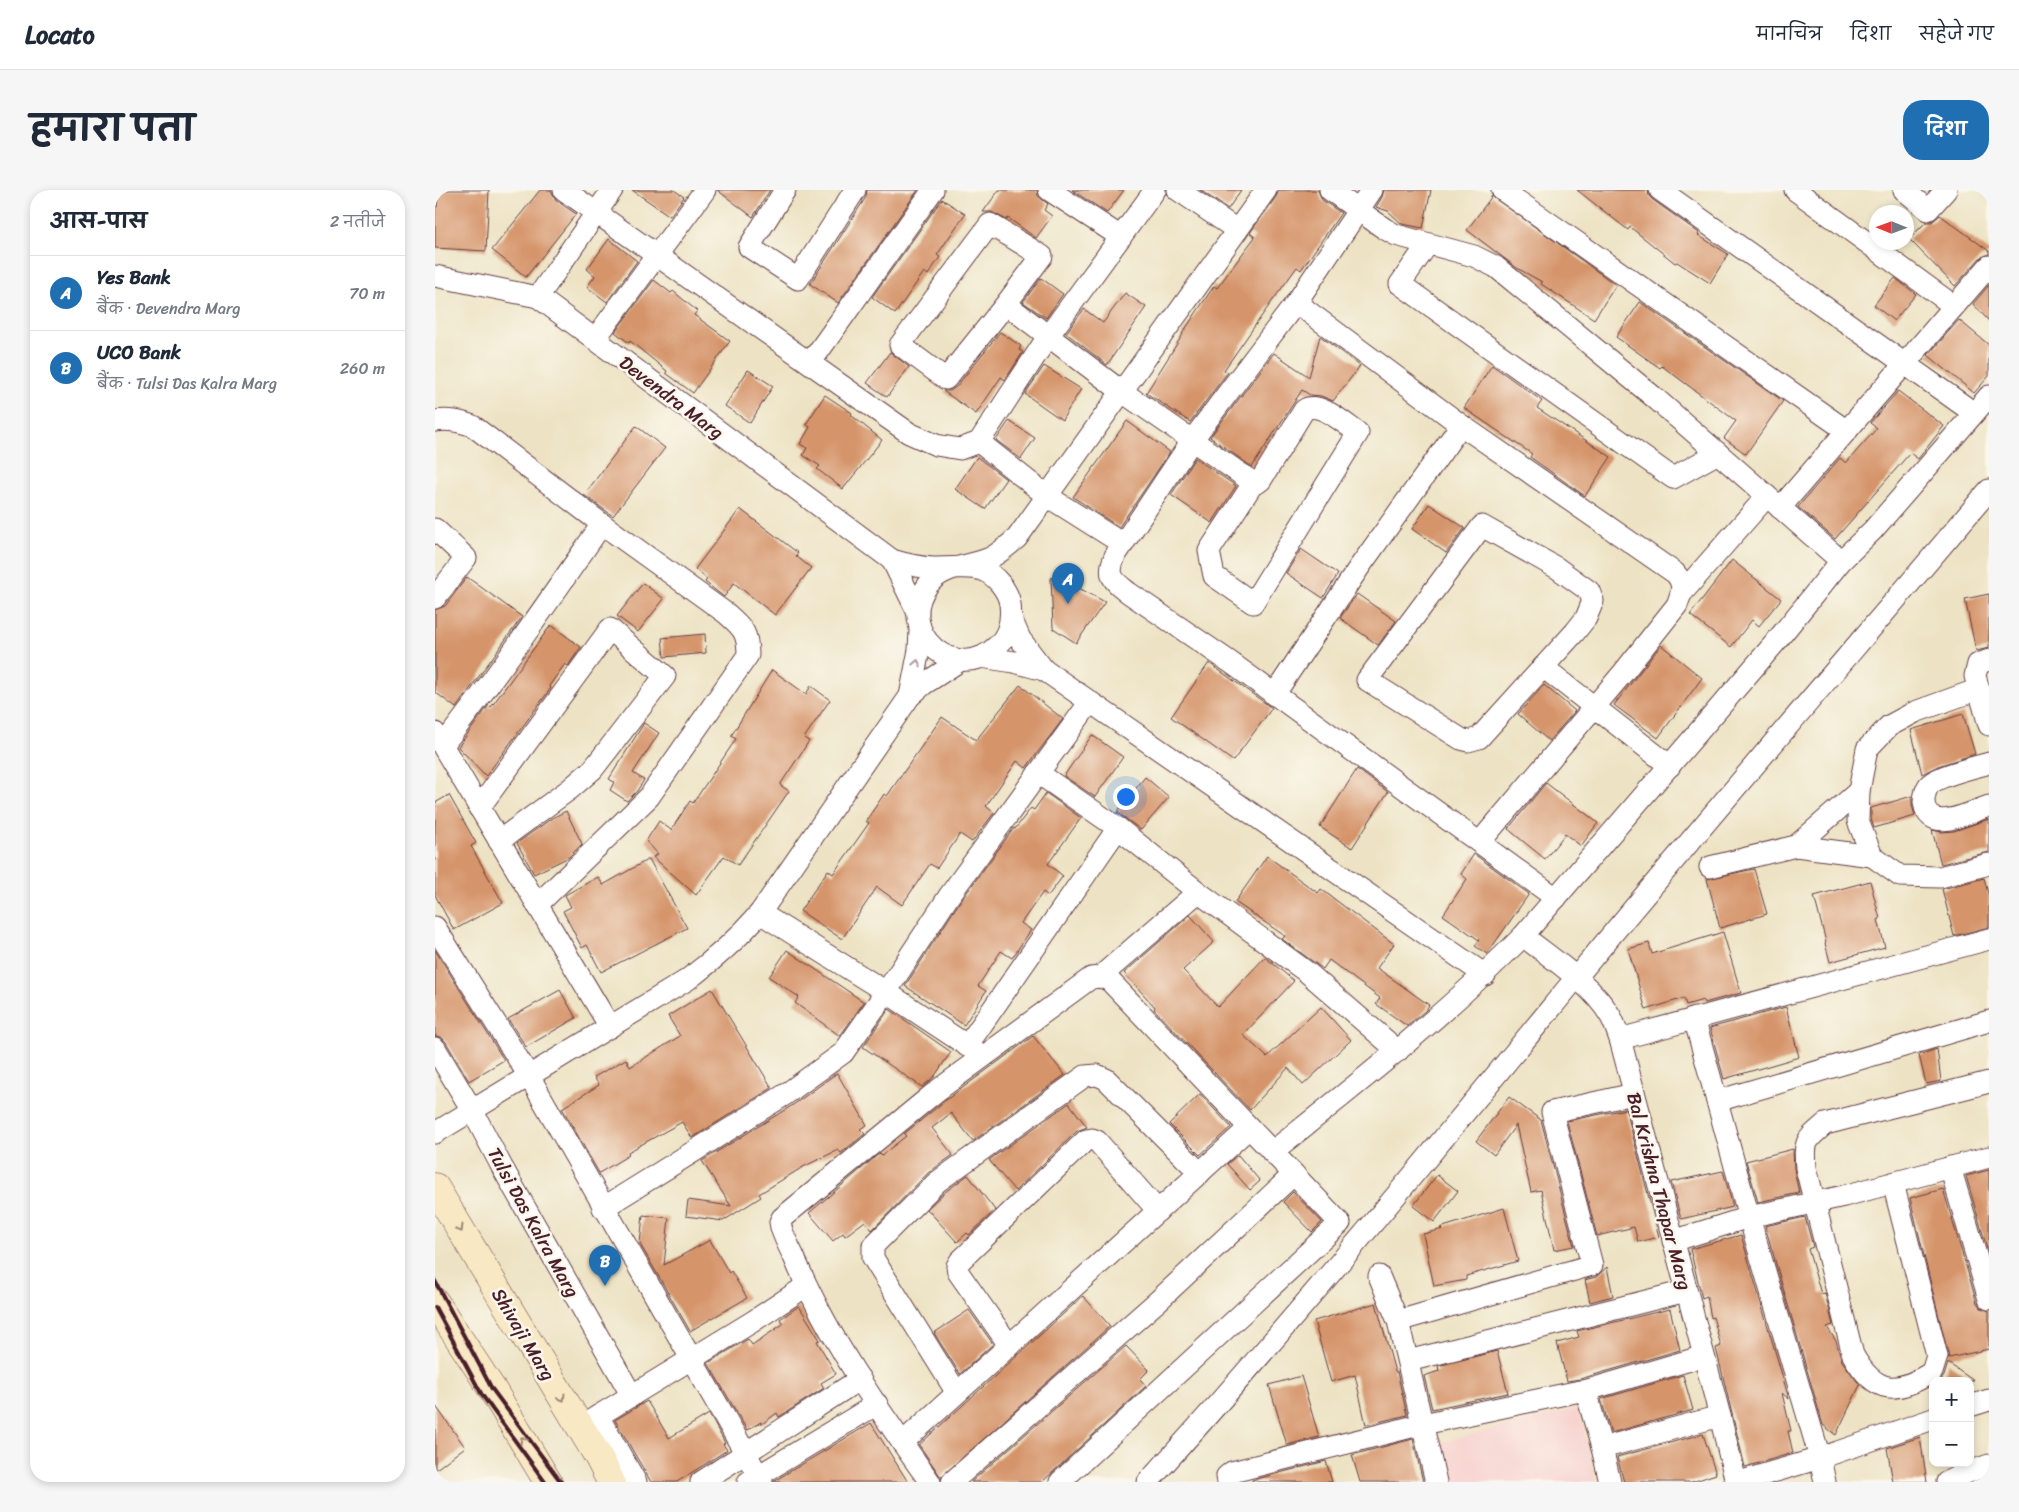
<!DOCTYPE html>
<html lang="hi">
<head>
<meta charset="utf-8">
<style>
  :root { --surface:#fff; --page:#f6f6f7; --text:#1f2937; --muted:#747a83; --line:#e0e1e3; --accent:#1f6fb2 }
  body { margin:0; font-family:Sriracha,"Playpen Sans Deva",sans-serif; background:var(--page); color:var(--text) }
  .controls { position:absolute; right:15px; bottom:15px; display:grid; overflow:hidden; border-radius:10px; box-shadow:0 2px 8px #0003 }
  .controls button { width:45px; height:45px; display:grid; place-items:center; padding:0; border:0; border-bottom:1px solid var(--line); background:var(--surface); color:var(--text); font:25px sans-serif }
  .compass { position:absolute; left:1434px; top:15px; width:45px; height:45px; border-radius:50%; background:var(--surface); box-shadow:0 2px 8px #0003; rotate:271deg }
  .you { position:absolute; left:690px; top:606px; width:18px; height:18px; margin:-12px; border:4px solid #fff; border-radius:50%; background:#1a73e8; box-shadow:0 0 0 8px #1a73e833 }
  .badge { display:grid; place-items:center; width:32px; height:32px; border-radius:50%; background:var(--accent); color:#fff; font-size:16px; font-weight:700 }
  .pin { position:absolute; translate:-50% -41px; filter:drop-shadow(0 1px 2px #0008) }
  .pin::after { content:''; position:absolute; top:26px; width:18px; height:15px; background:inherit; clip-path:polygon(0 0,100% 0,50% 100%) }
  .list { margin:0; padding:0; list-style:none }
  h2 { display:flex; justify-content:space-between; align-items:center; height:65px; margin:0; padding:0 20px; font-size:21px }
  h2 small { font-size:16px; font-weight:400; color:var(--muted) }
  .list li { display:grid; grid-template-columns:32px 1fr auto; gap:15px; align-items:center; box-sizing:border-box; height:75px; padding:0 20px; border-top:1px solid var(--line) }
  .list b { display:block; font-size:19px; white-space:nowrap }
  .list p { margin:0; font-size:16px; white-space:nowrap; color:var(--muted) }
  .list em { font-size:16px; font-style:normal; color:var(--muted) }
  .map { position:relative; flex:none; width:1554px; height:1292px; overflow:hidden; border-radius:20px }
  header { display:flex; align-items:center; gap:30px; box-sizing:border-box; height:70px; padding:0 25px; background:var(--surface); border-bottom:1px solid var(--line) }
  header strong { font-size:24px }
  nav { display:flex; gap:28px; margin-inline-start:auto; font-size:18px }
  .intro { display:flex; align-items:center; justify-content:space-between; box-sizing:border-box; height:120px; padding:0 30px }
  h1 { margin:0; font-size:35px }
  .button { padding:12px 22px; border-radius:20px; background:var(--accent); color:#fff; font-size:18px; font-weight:700 }
  main { display:flex; gap:30px; padding:0 30px }
  aside { flex:1; background:var(--surface); border-radius:20px; box-shadow:0 2px 8px #0003 }
  .map>svg:first-child { display:block }
</style>
</head>
<body>
<header>
<strong>Locato</strong>
<nav><a>मानचित्र</a><a>दिशा</a><a>सहेजे गए</a></nav>
</header>
<div class="intro"><h1>हमारा पता</h1><a class="button">दिशा</a></div>
<main>
<aside>
<h2>आस-पास<small>2 नतीजे</small></h2>
<ul class="list">
<li><span class="badge">A</span><div><b>Yes Bank</b><p>बैंक · Devendra Marg</p></div><em>70 m</em></li>
<li><span class="badge">B</span><div><b>UCO Bank</b><p>बैंक · Tulsi Das Kalra Marg</p></div><em>260 m</em></li>
</ul>
</aside>
<div class="map">
<svg width="1554" height="1292" viewBox="0 0 1554 1292">
  <rect width="100%" height="100%" fill="#fbf7ec"/>
  <filter id="ink" filterUnits="userSpaceOnUse"><feTurbulence type="fractalNoise" baseFrequency=".02" numOctaves="2"/><feDisplacementMap in="SourceGraphic" scale="10" xChannelSelector="R" yChannelSelector="G"/><feConvolveMatrix kernelMatrix="1 2 1 2 8 2 1 2 1" color-interpolation-filters="sRGB"/></filter>
  <filter id="wash" filterUnits="userSpaceOnUse"><feTurbulence type="fractalNoise" baseFrequency=".0096" numOctaves="4" result="noise"/><feDisplacementMap in="SourceGraphic" scale="20" xChannelSelector="R" yChannelSelector="G"/><feGaussianBlur stdDeviation="1.12" result="paint"/><feColorMatrix in="noise" values="0 0 0 0 0 0 0 0 0 0 0 0 0 0 0 0 0 1.4 0 .05"/><feComposite in="paint" operator="in"/></filter>
  <g filter="url(#wash)">
    <rect width="100%" height="100%" fill="#ede3c4"/>
    <path fill="#f7d0cd" d="M1144 1218 1161 1292H1012L1002 1253Z"/>
    <g id="blocks">
      <g fill="#d5946a">
        <path d="M3 0H54L51 61 0 58V17H2Z"/>
        <path d="M105 0H116L121 10 141 24 91 87 57 60Z"/>
        <path d="M197 0H239L249 7 235 26Z"/>
        <path d="M282 0H335L318 27Z"/>
        <path d="M432 0H483L403 113 375 94 431 7Z"/>
        <path d="M564 0H602L603 6 613 14 609 20 617 26 601 48 573 28 572 30 556 22H548Z"/>
        <path d="M637 0H689L672 23Z"/>
        <path d="M765 0H806L793 19Z"/>
        <path d="M844 0H883L887 10 906 23 866 80 862 77 828 124 789 180 793 182 755 232 711 203 748 144H747L779 96 782 98 820 47 815 43 841 7Z"/>
        <path d="M949 0H996L988 38 967 34 953 21 941 17 947 7Z"/>
        <path d="M1142 0H1213L1214 6 1218 10 1264 43 1263 45 1293 64 1275 93 1242 72 1240 73 1195 37 1193 40Z"/>
        <path d="M1057 6 1181 95 1159 129 1106 94 1107 92 1082 78 1032 40Z"/>
        <path d="M507 9 530 24 502 65 505 67 493 85 489 82 460 124 437 107Z"/>
        <path d="M1505 25 1554 61V64L1545 68 1520 96 1474 49 1491 32H1497Z"/>
        <path d="M174 49 202 71 172 112 152 97 160 86 152 79Z"/>
        <path d="M606 88 628 104 611 128 588 112Z"/>
        <path d="M1460 88 1481 104 1459 131 1439 115Z"/>
        <path d="M219 90 236 103 238 101 262 121 259 125 295 151 258 203 231 183 232 181 195 151 194 153 180 142Z"/>
        <path d="M1554 95V131L1538 114Z"/>
        <path d="M690 103 711 117 672 175 631 143 649 119 668 133Z"/>
        <path d="M1205 112 1348 211 1311 264 1289 248 1301 231 1227 176 1225 178 1181 147Z"/>
        <path d="M1524 130 1554 155V186L1539 203 1493 165Z"/>
        <path d="M565 142 586 156 584 160 588 162 570 190 566 187 541 224 508 201H515L521 197Z"/>
        <path d="M885 146 925 176 898 211 886 206 875 205 867 200 817 277 775 247 839 163 874 187Z"/>
        <path d="M455 162 474 177 452 207 432 193Z"/>
        <path d="M1057 175 1107 211 1102 218 1176 267 1150 306 1095 267 1097 264 1029 218Z"/>
        <path d="M609 176 646 199 627 230 590 204Z"/>
        <path d="M313 180 338 196 315 233 290 216Z"/>
        <path d="M1463 201 1509 236 1483 269 1475 263 1400 349 1363 317 1405 268 1411 273 1442 238 1435 233Z"/>
        <path d="M390 205 417 223 416 225 447 250 408 299 382 279 385 276 368 265 372 258 365 254 375 237 371 234Z"/>
        <path d="M574 231 600 248 586 269 561 250Z"/>
        <path d="M692 231 735 262 684 337 638 307Z"/>
        <path d="M201 236 230 258 178 326 149 305Z"/>
        <path d="M542 267 571 289 550 319 520 299Z"/>
        <path d="M760 268 801 296 777 333 736 305Z"/>
        <path d="M994 314 1030 338 1011 363 977 339Z"/>
        <path d="M305 319 363 363 361 366 376 378 340 425 299 393 289 407 270 392 272 389 260 379Z"/>
        <path d="M866 359 903 384 888 408 851 383Z"/>
        <path d="M1297 370 1346 409 1324 436 1317 430 1296 457 1255 425Z"/>
        <path d="M636 381 640 396 670 412 641 453 618 438 616 388Z"/>
        <path d="M32 387 87 427 21 518 0 502V420L10 416Z"/>
        <path d="M208 393 229 409 203 442 182 426Z"/>
        <path d="M922 404 961 431 943 455 905 428Z"/>
        <path d="M1554 404V458L1541 461 1530 409Z"/>
        <path d="M116 435 146 457 133 476 130 474 114 496 116 498 51 586 23 557 54 515 56 517Z"/>
        <path d="M270 444 271 463 229 467 227 448Z"/>
        <path d="M1226 455 1267 488 1223 548 1179 515Z"/>
        <path d="M774 473 837 518 798 571 736 527Z"/>
        <path d="M337 480 371 504 376 496 395 510 369 548 374 551 345 595 354 601 303 675 289 666 261 705 218 667 223 664 211 651 224 631 236 640 255 611 258 613 301 549 296 546Z"/>
        <path d="M585 495 628 529 591 578 582 571 551 616 559 623 537 652 525 644 502 678 495 674 467 715 442 697 407 749 365 721 393 680 398 684 434 633 431 631 449 604 452 606 507 527 541 550Z"/>
        <path d="M1109 495 1140 521 1114 551 1083 524Z"/>
        <path d="M1528 524 1540 564 1503 576 1487 584 1476 540Z"/>
        <path d="M209 533 224 543 198 583 209 590 202 601 192 611 175 600 179 592 174 589Z"/>
        <path d="M657 545 688 567 660 607 629 586Z"/>
        <path d="M922 579 953 602 917 658 885 637Z"/>
        <path d="M710 587 734 607 706 640 682 622Z"/>
        <path d="M1111 593 1163 633 1146 656 1130 644 1110 669 1073 639Z"/>
        <path d="M611 603 646 628 613 674 628 686 613 706 608 702 586 733 596 740 577 768 566 761 543 796 551 801 529 835 470 796 524 713 579 638 580 639 596 618 599 620Z"/>
        <path d="M14 605 41 653 36 656 68 713 19 740 0 705V613Z"/>
        <path d="M1477 606V615L1480 626 1439 638 1436 629V618Z"/>
        <path d="M131 621 147 654 134 667 99 684 82 653 117 628Z"/>
        <path d="M1554 629V662L1506 674 1497 640 1507 642 1519 641Z"/>
        <path d="M1039 664 1094 704 1052 764 1040 756 1044 750 1008 725 1032 689 1026 684Z"/>
        <path d="M832 666 883 703 886 699 959 754 942 778 994 815 991 820 972 836 941 814 945 808 894 770 888 779 847 749 850 746 800 712Z"/>
        <path d="M214 669 252 738 166 782 152 755 147 758 128 721 136 717 130 705 163 687 168 695Z"/>
        <path d="M1319 679 1332 724 1285 738 1272 689Z"/>
        <path d="M1549 688 1554 707V737L1519 746 1507 699Z"/>
        <path d="M1435 691 1445 729 1443 730 1450 757 1395 772 1390 753 1391 752 1379 706Z"/>
        <path d="M755 725 779 752 748 780 783 817 830 767 859 791 808 845 832 867 886 817 916 850 868 895 853 878 815 920 719 819 720 817 689 783Z"/>
        <path d="M1288 742 1306 803 1269 813 1268 810 1251 815 1249 808 1211 820 1193 759 1214 753 1217 764Z"/>
        <path d="M0 760 69 870 34 891 11 852 6 847 0 846Z"/>
        <path d="M352 760 429 812 405 846 360 813 364 807 334 787Z"/>
        <path d="M277 799 337 898 257 948 247 932 193 962 194 965 164 983 127 918 164 895 159 887 191 869 195 877 245 846 233 826Z"/>
        <path d="M125 800 141 828 91 857 73 829Z"/>
        <path d="M1351 817 1364 867 1289 889 1275 838Z"/>
        <path d="M454 819 516 862 499 887 487 897 428 857Z"/>
        <path d="M598 846 630 885 538 951 516 923 497 938 518 965 493 983 437 1040 430 1031 410 1046 408 1043 398 1051 374 1023 445 963 447 965 471 946 469 944 511 910Z"/>
        <path d="M1502 859 1506 891 1491 894 1484 865Z"/>
        <path d="M402 883 432 935 425 939 430 944 406 963 403 960 368 977 324 1004 326 1007 288 1031 251 1026 253 1010 296 1016 267 971 358 915Z"/>
        <path d="M765 904 796 937 765 965 734 934Z"/>
        <path d="M1074 907 1106 930 1139 1056 1119 1060 1106 1000 1096 1002 1081 935 1059 965 1041 951Z"/>
        <path d="M634 913 652 937 642 941 580 1001 554 970Z"/>
        <path d="M1191 919 1224 1047 1203 1052 1199 1037 1162 1046 1132 931Z"/>
        <path d="M1358 959 1359 979 1364 1003 1323 1012 1311 971Z"/>
        <path d="M803 965 825 991 815 1000 792 974Z"/>
        <path d="M1554 980V1065L1531 986Z"/>
        <path d="M1288 981 1298 1017 1246 1029 1236 992Z"/>
        <path d="M533 985 560 1020 535 1044 534 1045 532 1043 522 1052 492 1019 510 1002Z"/>
        <path d="M1002 985 1023 1001 999 1032 978 1016Z"/>
        <path d="M1508 999 1542 1113 1546 1118 1554 1121V1159L1514 1168 1475 1008Z"/>
        <path d="M858 1002 887 1032 877 1042 848 1012Z"/>
        <path d="M1069 1018 1083 1071 1031 1086V1090L999 1096 988 1044 1008 1039 1005 1038Z"/>
        <path d="M208 1025 234 1028 229 1075 275 1050 294 1083 296 1081 312 1108 255 1141 205 1054Z"/>
        <path d="M1370 1027 1378 1057 1373 1059 1386 1104 1390 1103 1398 1135 1392 1137 1401 1151 1407 1171 1425 1195 1401 1245 1388 1235 1330 1036Z"/>
        <path d="M1306 1045 1354 1209 1347 1203 1356 1241H1353L1358 1263 1310 1277 1281 1158 1286 1156 1278 1127 1276 1128 1272 1106 1267 1108 1255 1059Z"/>
        <path d="M1172 1077 1178 1106 1155 1112 1150 1090 1161 1087Z"/>
        <path d="M648 1106 675 1136 506 1287 484 1255Z"/>
        <path d="M941 1113 960 1182H962L972 1225 931 1235 920 1185 896 1192 879 1131Z"/>
        <path d="M364 1116 385 1150 382 1151 401 1184 386 1193 389 1198 344 1227 342 1223 327 1234 326 1232 312 1240 273 1173 313 1149 317 1155 348 1134 345 1129Z"/>
        <path d="M1235 1119 1245 1160 1145 1189 1132 1191 1122 1153 1144 1147 1142 1141Z"/>
        <path d="M534 1120 558 1154 525 1184 499 1143Z"/>
        <path d="M691 1156 714 1180 705 1189 711 1196 607 1292H536Z"/>
        <path d="M1062 1161 1073 1203 997 1219 989 1186 1004 1181 1003 1176Z"/>
        <path d="M1513 1173 1539 1191H1505L1509 1186Z"/>
        <path d="M1248 1185 1258 1220 1176 1243 1166 1209Z"/>
        <path d="M866 1186 884 1247 852 1255 834 1195Z"/>
        <path d="M212 1211 234 1248 274 1224 290 1253 288 1254 292 1260 242 1292H216L180 1230Z"/>
        <path d="M0 1215 30 1257 0 1280Z"/>
        <path d="M436 1233 473 1292H339V1291Z"/>
        <path d="M1268 1244 1281 1284 1257 1292H1189L1182 1267Z"/>
        <path d="M1485 1247 1492 1292H1458L1452 1258Z"/>
        <path d="M978 1249 988 1292H925L917 1265Z"/>
        <path d="M891 1271 897 1292H817V1290Z"/>
      </g>
    </g>
  </g>
  <g filter="url(#ink)">
    <use href="#blocks" fill-opacity="0" stroke="#623c42" stroke-width="1"/>
    <g fill="none" stroke-linecap="round" stroke-linejoin="round">
      <defs>
        <g id="street">
          <path d="M129 0 474 243 501 255 525 259 544 252 614 145 720 0"/>
          <path d="M350 0 314 57 363 89 420 0"/>
          <path d="M614 0 686 47"/>
          <path d="M743 0 802 40"/>
          <path d="M895 0 950 39 961 45 1039 66 1061 77 1220 208 1406 371"/>
          <path d="M937 0 863 110 871 120 1026 235 1240 383C1250 394 1247 402 1242 415L1188 483 1045 652"/>
          <path d="M1067 0 1412 241"/>
          <path d="M1225 0 1539 223"/>
          <path d="M1360 0 1519 116"/>
          <path d="M1469 0 1493 20 1511 0"/>
          <path d="M993 54 965 94 1238 288 1283 263"/>
          <path d="M0 86 103 107 457 370C470 374 483 377 498 378 512 378 534 376 547 380 561 385 573 401 575 414 577 430 574 445 562 456 521 497 458 441 493 395 508 375 535 377 555 368 565 363 574 355 582 348L831 0"/>
          <path d="M103 107 177 0"/>
          <path d="M863 110 758 249 680 366C671 387 679 391 694 403L795 472 1121 708"/>
          <path d="M571 114 511 189 465 155 555 34 607 66 571 114 686 201 816 291 822 293 826 290 869 220C884 210 910 234 923 243L818 413 779 386 774 361 819 292"/>
          <path d="M160 149 270 0"/>
          <path d="M376 172 498 0"/>
          <path d="M0 231C14 229 24 231 38 236L167 334 292 424C308 438 313 443 313 465L214 607 102 715"/>
          <path d="M544 252 612 306 688 354"/>
          <path d="M1345 318 1554 76"/>
          <path d="M1047 336 1122 378 1154 401 1158 411 1151 428 1140 442 1044 548 1033 551 1026 549 932 490Z"/>
          <path d="M0 339 31 368 0 408"/>
          <path d="M457 370 483 423"/>
          <path d="M1247 403 1332 306"/>
          <path d="M576 428 585 449 609 480 1050 785"/>
          <path d="M546 467 579 472 609 480"/>
          <path d="M1554 470 1543 474 1540 486 1554 535"/>
          <path d="M1108 477 1235 576"/>
          <path d="M1544 499 1480 522 1454 536 1432 559 1424 601 1423 631 1437 666 1465 686 1505 687 1554 674"/>
          <path d="M839 505 923 379 1026 235"/>
          <path d="M475 506 484 460 485 440"/>
          <path d="M0 543 175 837"/>
          <path d="M8 555C64 484 115 409 167 334"/>
          <path d="M1554 573C1538 578 1508 584 1495 594 1491 598 1489 606 1489 612 1493 646 1535 622 1554 616"/>
          <path d="M603 583 683 638 763 702 873 783 963 861"/>
          <path d="M1424 601 1361 656 1437 666"/>
          <path d="M44 618 175 439 230 486 158 579 135 599 64 651"/>
          <path d="M1275 677 1361 656"/>
          <path d="M325 723 451 802 548 866"/>
          <path d="M0 737 94 886 327 1292"/>
          <path d="M1088 746C1116 768 1159 796 1176 827 1180 834 1182 842 1185 849L1285 1226 1301 1292"/>
          <path d="M665 787 763 702"/>
          <path d="M1259 828 1314 1027 1385 1268 1390 1292"/>
          <path d="M1185 849 1554 749"/>
          <path d="M532 856 683 638"/>
          <path d="M0 858 37 920 67 977 197 1206"/>
          <path d="M1282 911 1554 831"/>
          <path d="M0 943 252 790C280 769 302 750 325 723L475 506 489 494 526 470"/>
          <path d="M837 962C924 893 1010 825 1088 746L1339 454 1406 371 1438 340 1554 206"/>
          <path d="M1515 977 1554 1109"/>
          <path d="M1458 993 1502 1166 1497 1182C1461 1205 1440 1204 1418 1165L1371 978C1369 951 1370 951 1390 934L1554 892"/>
          <path d="M168 1018 351 904 408 863 451 802 514 706 655 512"/>
          <path d="M1238 1051 1314 1027 1409 1006 1554 967"/>
          <path d="M944 1086 963 1131 1001 1292"/>
          <path d="M963 1131 1157 1075 1117 922 1199 904"/>
          <path d="M574 1155 523 1082 522 1076 525 1071 651 950 657 949 662 951 723 1021"/>
          <path d="M973 1171 1251 1101"/>
          <path d="M1149 1201 1269 1166"/>
          <path d="M522 1203 438 1068V1056L502 992 650 886 662 885 671 889 765 983"/>
          <path d="M1535 1216 1554 1210"/>
          <path d="M163 1226 201 1292"/>
          <path d="M145 1237 317 1132 371 1096"/>
          <path d="M467 1253 814 938"/>
          <path d="M266 1292 425 1189"/>
          <path d="M313 1292 442 1214"/>
          <path d="M495 1292C445 1222 392 1146 359 1067 354 1056 346 1043 345 1032L347 1028 503 900 656 788 665 787 674 790 905 1033 625 1292"/>
          <path d="M517 1292 724 1110 859 984"/>
          <path d="M713 1292C861 1129 1000 959 1140 789 1276 624 1416 463 1554 300"/>
          <path d="M793 1292 792 1286 797 1282 988 1234 1145 1201 1152 1205 1167 1258"/>
          <path d="M1175 1292 1167 1258 1285 1226"/>
          <path d="M1304 1292 1385 1268 1498 1229"/>
          <path d="M1512 1292 1528 1284 1554 1275"/>
        </g>
        <g id="secondary">
          <path d="M0 997 164 1268 176 1292"/>
          <path d="M0 1112 57 1199 113 1292"/>
        </g>
      </defs>
      <use href="#street" stroke="#623c42" stroke-width="23"/>
      <use href="#secondary" stroke="#623c42" stroke-width="29"/>
      <use href="#street" stroke="#fff" stroke-width="21"/>
      <use href="#secondary" stroke="#f8e8c3" stroke-width="28"/>
      <g stroke="#4a1f2b" stroke-width="4">
        <path d="M0 1091 57 1199 126 1292"/>
        <path d="M0 1117 47 1205 110 1292"/>
      </g>
    </g>
    <defs><path id="oneway-chevron" d="M-2-3.5L2.5 0L-2 3.5" fill="none" stroke-width="1.6" stroke-linecap="round" stroke-linejoin="round" transform="scale(1.25)"/></defs>
    <use stroke="#ae9aa0" href="#oneway-chevron" transform="translate(482 473) rotate(-79)"/>
    <g stroke="#a18477">
      <use href="#oneway-chevron" transform="translate(25 1039) rotate(59)"/>
      <use href="#oneway-chevron" transform="translate(127 1208) rotate(59)"/>
      <use href="#oneway-chevron" transform="translate(88 1250) rotate(-121)"/>
    </g>
  </g>
  <g text-anchor="middle" stroke-width="5" stroke-linejoin="round" paint-order="stroke">
    <g font-size="19" fill="#4a1f2b" stroke="#fbf7ec">
      <text transform="translate(237 207) rotate(37)" y="7">Devendra Marg</text>
      <text transform="translate(1225 1001) rotate(75)" y="7">Bal Krishna Thapar Marg</text>
      <text transform="translate(99 1032) rotate(61)" y="7">Tulsi Das Kalra Marg</text>
      <text transform="translate(89 1144) rotate(59)" y="7">Shivaji Marg</text>
    </g>
  </g>
</svg>
<div class="controls">
<button>+</button>
<button>−</button>
</div>
<svg class="compass" viewBox="-18 -18 36 36"><path d="M0-13l5 13h-10z" fill="#e53935"/><path d="M0 13l5-13h-10z" fill="#747a83"/></svg>
<div class="you"></div>
<div class="pin badge" style="left:633px;top:414px">A</div>
<div class="pin badge" style="left:170px;top:1096px">B</div>
</div>
</main>
</body>
</html>
